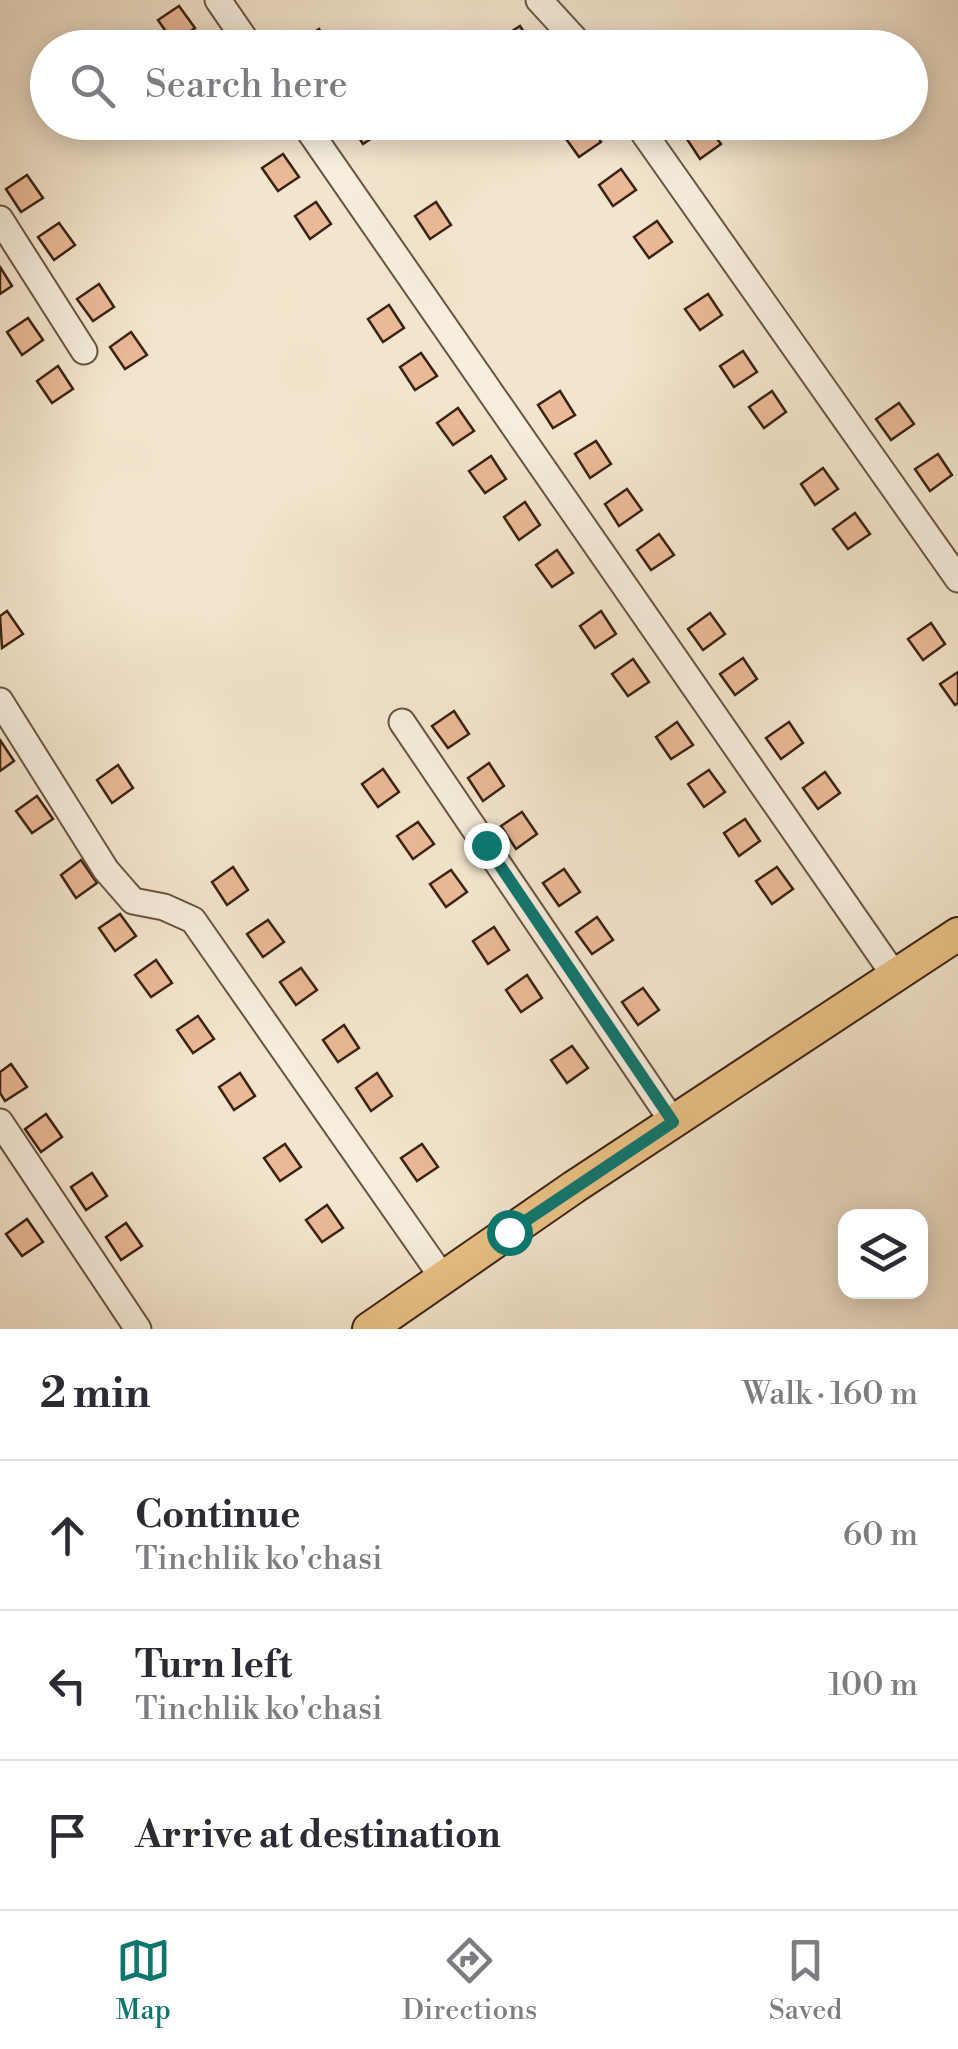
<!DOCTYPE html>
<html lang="en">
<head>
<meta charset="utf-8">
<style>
  :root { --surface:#fff; --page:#f7f7f7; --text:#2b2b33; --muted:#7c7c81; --line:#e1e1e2; --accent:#0f766e }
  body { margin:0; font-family:"Libre Bodoni",serif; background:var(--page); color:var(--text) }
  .controls { position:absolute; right:30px; bottom:30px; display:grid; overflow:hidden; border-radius:20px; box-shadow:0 5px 25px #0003 }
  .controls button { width:90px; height:90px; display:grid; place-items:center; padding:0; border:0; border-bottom:2px solid var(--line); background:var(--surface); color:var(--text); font:50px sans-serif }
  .stop { position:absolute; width:30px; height:30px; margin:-22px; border:8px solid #0f766e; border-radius:50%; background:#fff }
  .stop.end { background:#0f766e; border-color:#fff; box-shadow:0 2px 10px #0008 }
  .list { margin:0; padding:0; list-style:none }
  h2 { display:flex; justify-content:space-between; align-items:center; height:130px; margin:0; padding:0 40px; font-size:42px }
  h2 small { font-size:32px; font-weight:400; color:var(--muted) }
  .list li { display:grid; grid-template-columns:65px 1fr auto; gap:30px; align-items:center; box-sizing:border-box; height:150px; padding:0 40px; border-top:2px solid var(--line) }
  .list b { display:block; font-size:38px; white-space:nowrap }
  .list p { margin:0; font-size:32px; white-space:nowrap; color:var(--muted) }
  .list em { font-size:32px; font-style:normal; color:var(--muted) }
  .icon { flex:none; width:55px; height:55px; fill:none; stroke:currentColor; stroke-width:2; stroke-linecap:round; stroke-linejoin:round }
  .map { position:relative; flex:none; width:958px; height:1329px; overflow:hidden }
  .search { position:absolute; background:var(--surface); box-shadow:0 5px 25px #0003; left:30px; right:30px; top:30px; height:110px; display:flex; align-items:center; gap:25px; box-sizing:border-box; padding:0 35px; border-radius:55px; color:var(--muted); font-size:38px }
  .sheet { height:580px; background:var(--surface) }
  nav { display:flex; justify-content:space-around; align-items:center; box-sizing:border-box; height:140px; border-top:2px solid var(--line); background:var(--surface); font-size:28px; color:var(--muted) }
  nav a { display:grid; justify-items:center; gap:5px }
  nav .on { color:var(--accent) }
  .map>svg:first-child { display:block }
</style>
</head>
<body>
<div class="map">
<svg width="958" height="1329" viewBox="0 0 958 1329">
  <rect width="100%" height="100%" fill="#f3e5cd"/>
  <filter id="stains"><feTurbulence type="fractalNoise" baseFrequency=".002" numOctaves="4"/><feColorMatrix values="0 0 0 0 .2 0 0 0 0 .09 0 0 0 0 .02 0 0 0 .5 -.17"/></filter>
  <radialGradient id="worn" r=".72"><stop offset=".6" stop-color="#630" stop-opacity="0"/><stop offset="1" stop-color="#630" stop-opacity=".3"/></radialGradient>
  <g fill="#eab997" stroke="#3b2312" stroke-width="2.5">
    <path d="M179 6 195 28 174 43 158 20Z"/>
    <path d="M520 26 534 47 502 48 497 41Z"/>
    <path d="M319 29 332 48H298L296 45Z"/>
    <path d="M230 122H260L261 124 240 138Z"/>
    <path d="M349 122H379L384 130 363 144Z"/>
    <path d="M584 122H588L601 142 579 157 564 136Z"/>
    <path d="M704 122 721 144 700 159 685 136Z"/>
    <path d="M283 154 299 177 278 191 262 168Z"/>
    <path d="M621 169 636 190 613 206 599 185Z"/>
    <path d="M27 175 43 198 21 212 6 189Z"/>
    <path d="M316 202 331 224 310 239 295 216Z"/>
    <path d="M436 202 451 225 430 239 415 216Z"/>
    <path d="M657 221 672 242 649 258 634 237Z"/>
    <path d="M59 223 75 245 54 260 38 237Z"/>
    <path d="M0 267 12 286 0 294Z"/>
    <path d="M99 284 114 307 93 321 77 299Z"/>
    <path d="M708 294 722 315 700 330 685 309Z"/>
    <path d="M389 305 404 328 383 342 368 319Z"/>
    <path d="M28 318 43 340 22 355 7 332Z"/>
    <path d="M131 332 147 355 125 369 110 347Z"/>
    <path d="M743 351 757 372 734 387 720 366Z"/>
    <path d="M421 353 437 376 415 390 400 367Z"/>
    <path d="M58 366 73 389 52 403 37 381Z"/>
    <path d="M560 391 575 415 553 428 538 405Z"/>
    <path d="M772 391 786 412 764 428 749 407Z"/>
    <path d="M899 403 914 424 891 440 876 419Z"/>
    <path d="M458 408 474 431 453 445 437 423Z"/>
    <path d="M596 441 611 464 590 478 575 454Z"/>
    <path d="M938 454 952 475 930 491 915 469Z"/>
    <path d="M491 456 506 479 485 493 469 471Z"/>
    <path d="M823 468 838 489 815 505 801 484Z"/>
    <path d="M627 489 642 510 619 526 605 504Z"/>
    <path d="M525 502 540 525 519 540 504 517Z"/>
    <path d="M855 513 870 534 848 549 833 529Z"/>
    <path d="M659 534 674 555 651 570 637 550Z"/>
    <path d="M557 550 573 573 552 587 536 565Z"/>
    <path d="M7 611 23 634 2 648 0 616Z"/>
    <path d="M601 611 616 634 595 648 580 626Z"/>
    <path d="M710 613 725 634 703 650 688 629Z"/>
    <path d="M931 623 945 644 923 660 908 639Z"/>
    <path d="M743 658 757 679 735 695 720 674Z"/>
    <path d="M633 659 649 682 628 696 612 674Z"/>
    <path d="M958 672V703L955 705 940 684Z"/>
    <path d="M454 711 469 734 448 748 432 726Z"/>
    <path d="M677 722 693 745 671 759 656 737Z"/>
    <path d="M789 722 803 743 781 759 766 738Z"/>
    <path d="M0 740 14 761 0 771Z"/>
    <path d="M489 763 504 786 483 801 468 778Z"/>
    <path d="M118 765 133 788 112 803 97 780Z"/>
    <path d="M383 769 399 792 378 807 362 784Z"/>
    <path d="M709 770 725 792 704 807 688 784Z"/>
    <path d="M825 772 840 793 818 809 803 788Z"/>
    <path d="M37 796 53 819 32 833 16 811Z"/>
    <path d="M522 812 537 834 516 849 501 826Z"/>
    <path d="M745 819 760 841 739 856 724 833Z"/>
    <path d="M418 822 434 844 413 859 397 836Z"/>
    <path d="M81 860 97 883 76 898 61 875Z"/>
    <path d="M233 867 248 890 227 905 212 882Z"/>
    <path d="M777 867 793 889 772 904 756 881Z"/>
    <path d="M564 869 580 892 559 906 543 883Z"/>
    <path d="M451 870 467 892 446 907 430 884Z"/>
    <path d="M120 914 136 936 115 951 99 928Z"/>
    <path d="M597 917 613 940 592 954 576 932Z"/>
    <path d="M268 920 284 942 263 957 247 934Z"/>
    <path d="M494 927 509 950 488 964 473 941Z"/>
    <path d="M156 960 172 983 151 997 135 975Z"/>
    <path d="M301 968 317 990 296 1005 280 982Z"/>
    <path d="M527 975 542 998 521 1012 506 990Z"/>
    <path d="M643 988 659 1010 638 1025 622 1002Z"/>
    <path d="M198 1016 214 1039 193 1053 177 1030Z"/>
    <path d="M344 1025 359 1048 338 1062 323 1040Z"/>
    <path d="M572 1046 588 1068 567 1083 551 1060Z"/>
    <path d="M11 1064 27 1087 5 1101 0 1093V1072Z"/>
    <path d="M240 1073 255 1096 234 1110 219 1087Z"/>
    <path d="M377 1073 392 1096 371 1111 356 1088Z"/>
    <path d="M46 1114 62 1137 41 1152 25 1129Z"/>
    <path d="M285 1144 301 1167 280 1181 264 1158Z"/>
    <path d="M422 1144 438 1167 417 1181 401 1158Z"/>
    <path d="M92 1173 107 1196 86 1210 71 1187Z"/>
    <path d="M327 1205 343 1228 322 1242 306 1220Z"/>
    <path d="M27 1219 43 1242 22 1256 6 1234Z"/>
    <path d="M126 1223 142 1246 121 1260 106 1237Z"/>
  </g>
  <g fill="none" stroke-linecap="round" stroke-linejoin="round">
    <defs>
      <g id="minor">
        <path d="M218 0 251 48"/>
        <path d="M539 0 583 48"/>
        <path d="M303 122 895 976"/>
        <path d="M636 122 958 579"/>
        <path d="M0 219 84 351"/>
        <path d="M0 701 106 870 133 901 164 907 193 920 443 1278"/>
        <path d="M402 722 673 1122"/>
        <path d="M0 1122 138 1329"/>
      </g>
      <path id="major" d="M369 1329 574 1187 958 934"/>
    </defs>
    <use href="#minor" stroke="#695441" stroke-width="29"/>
    <use href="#major" stroke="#3b2312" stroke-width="36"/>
    <use href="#minor" stroke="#f7eede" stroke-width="25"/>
    <use href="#major" stroke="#eac286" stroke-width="32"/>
  </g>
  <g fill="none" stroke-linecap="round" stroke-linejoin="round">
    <path stroke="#0f766e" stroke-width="12" d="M486 845 673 1122 509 1232"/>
  </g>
  <rect width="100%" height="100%" filter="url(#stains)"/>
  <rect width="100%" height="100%" fill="url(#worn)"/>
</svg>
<div class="controls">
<button><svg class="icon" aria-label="layers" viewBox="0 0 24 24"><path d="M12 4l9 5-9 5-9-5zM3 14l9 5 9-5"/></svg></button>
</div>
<div class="stop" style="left:509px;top:1232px"></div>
<div class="stop end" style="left:486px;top:845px"></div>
<div class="search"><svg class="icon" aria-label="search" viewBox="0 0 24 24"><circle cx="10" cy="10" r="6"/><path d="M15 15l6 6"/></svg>Search here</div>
</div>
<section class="sheet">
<h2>2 min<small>Walk · 160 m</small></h2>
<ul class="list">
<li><svg class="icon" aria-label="ahead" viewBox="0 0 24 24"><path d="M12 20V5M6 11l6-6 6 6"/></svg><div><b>Continue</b><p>Tinchlik ko'chasi</p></div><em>60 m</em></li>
<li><svg class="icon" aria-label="left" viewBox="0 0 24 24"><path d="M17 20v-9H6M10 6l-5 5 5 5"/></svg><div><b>Turn left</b><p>Tinchlik ko'chasi</p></div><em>100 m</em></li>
<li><svg class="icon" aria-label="arrive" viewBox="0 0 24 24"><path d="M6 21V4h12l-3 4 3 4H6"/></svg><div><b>Arrive at destination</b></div></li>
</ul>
</section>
<nav>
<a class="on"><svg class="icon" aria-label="map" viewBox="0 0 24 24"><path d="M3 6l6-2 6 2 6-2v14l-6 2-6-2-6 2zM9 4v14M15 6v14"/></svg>Map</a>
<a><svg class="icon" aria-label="directions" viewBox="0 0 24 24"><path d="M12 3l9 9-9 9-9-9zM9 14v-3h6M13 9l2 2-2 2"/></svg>Directions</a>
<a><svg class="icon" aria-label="saved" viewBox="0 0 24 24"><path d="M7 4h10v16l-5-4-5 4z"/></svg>Saved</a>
</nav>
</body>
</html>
